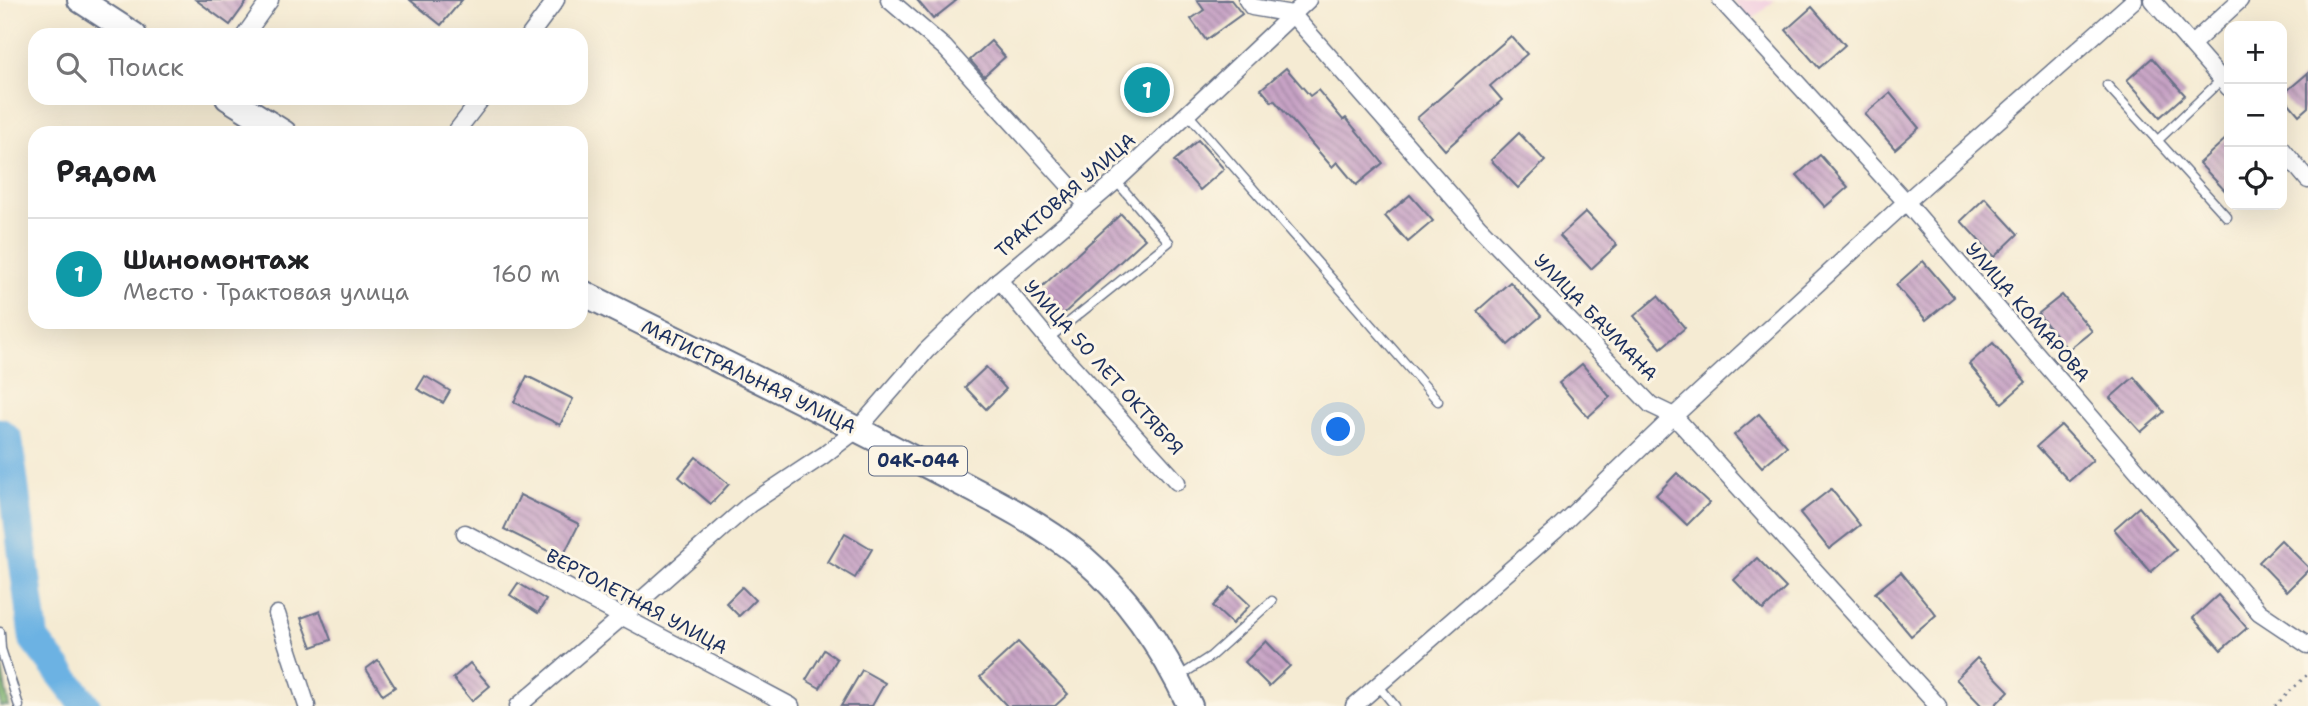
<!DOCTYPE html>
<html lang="ru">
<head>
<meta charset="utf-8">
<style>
  :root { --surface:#fff; --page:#f6f6f6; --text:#202124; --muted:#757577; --line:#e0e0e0; --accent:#d1495b }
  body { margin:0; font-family:"Shantell Sans",sans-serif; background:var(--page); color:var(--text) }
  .controls { position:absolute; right:21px; top:21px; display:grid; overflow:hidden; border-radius:14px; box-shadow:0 7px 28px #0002 }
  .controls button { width:63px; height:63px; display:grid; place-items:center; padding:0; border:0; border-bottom:2px solid var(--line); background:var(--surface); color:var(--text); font:35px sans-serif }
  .you { position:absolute; left:1339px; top:430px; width:24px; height:24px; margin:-18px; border:5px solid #fff; border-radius:50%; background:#1a73e8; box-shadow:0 0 0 10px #1a73e833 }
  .badge { display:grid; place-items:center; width:46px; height:46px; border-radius:50%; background:var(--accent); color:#fff; font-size:23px; font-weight:700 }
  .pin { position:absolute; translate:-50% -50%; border:4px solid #fff; box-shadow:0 2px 7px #0006 }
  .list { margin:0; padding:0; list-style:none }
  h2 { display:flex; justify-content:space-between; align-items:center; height:91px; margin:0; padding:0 28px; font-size:30px }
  h2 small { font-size:23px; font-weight:400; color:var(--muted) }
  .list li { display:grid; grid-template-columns:46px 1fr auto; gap:21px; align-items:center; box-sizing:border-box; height:112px; padding:0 28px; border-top:2px solid var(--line) }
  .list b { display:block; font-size:26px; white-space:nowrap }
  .list p { margin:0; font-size:23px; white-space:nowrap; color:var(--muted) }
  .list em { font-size:23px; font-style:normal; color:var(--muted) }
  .icon { flex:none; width:38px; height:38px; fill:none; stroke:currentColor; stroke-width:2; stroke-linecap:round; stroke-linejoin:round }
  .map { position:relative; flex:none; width:2308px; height:706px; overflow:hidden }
  .search { position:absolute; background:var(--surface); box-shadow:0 7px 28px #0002; left:28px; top:28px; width:560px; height:77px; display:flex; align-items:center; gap:18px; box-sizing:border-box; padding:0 24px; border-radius:21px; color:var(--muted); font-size:26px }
  .panel { position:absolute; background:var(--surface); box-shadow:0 7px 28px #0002; left:28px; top:126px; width:560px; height:203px; border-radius:21px }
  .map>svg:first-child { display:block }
</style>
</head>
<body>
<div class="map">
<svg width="2308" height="706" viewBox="0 0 2308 706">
  <defs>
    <pattern id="forest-firs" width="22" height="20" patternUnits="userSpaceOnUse" patternTransform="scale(1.75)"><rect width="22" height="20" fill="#7eb26f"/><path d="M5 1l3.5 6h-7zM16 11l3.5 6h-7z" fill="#66915e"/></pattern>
    <pattern id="building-back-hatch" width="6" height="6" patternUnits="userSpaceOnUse" patternTransform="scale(1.75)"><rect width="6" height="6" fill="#c7a3c5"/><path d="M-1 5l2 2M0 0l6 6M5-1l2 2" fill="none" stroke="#a185a3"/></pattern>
  </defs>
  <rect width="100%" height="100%" fill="#fcf5e5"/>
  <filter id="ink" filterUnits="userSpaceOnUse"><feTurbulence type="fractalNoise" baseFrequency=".0143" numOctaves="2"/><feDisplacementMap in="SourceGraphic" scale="14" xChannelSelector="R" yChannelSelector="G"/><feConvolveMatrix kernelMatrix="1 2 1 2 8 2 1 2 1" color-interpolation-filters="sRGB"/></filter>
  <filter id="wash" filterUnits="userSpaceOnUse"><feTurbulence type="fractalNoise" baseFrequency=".00686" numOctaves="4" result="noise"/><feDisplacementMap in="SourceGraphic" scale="28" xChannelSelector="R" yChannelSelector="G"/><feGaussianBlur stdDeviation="1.57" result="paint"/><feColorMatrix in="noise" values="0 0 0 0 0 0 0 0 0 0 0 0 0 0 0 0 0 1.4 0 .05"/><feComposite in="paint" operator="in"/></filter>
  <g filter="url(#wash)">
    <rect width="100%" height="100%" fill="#f5ebd3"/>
    <path fill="#f2cfe0" d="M1733 0H1775L1750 21Z"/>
    <path fill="url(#forest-firs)" stroke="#4c7066" stroke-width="2" d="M0 659 9 706H0Z"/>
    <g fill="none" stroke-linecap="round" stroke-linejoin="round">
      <path stroke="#6cb2e3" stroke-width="30" d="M0 433 8 440 34 639 86 706"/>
    </g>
    <g id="blocks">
      <g fill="url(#building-back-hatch)">
        <path d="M196 0H248L230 25Z"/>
        <path d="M410 0H462L441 25Z"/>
        <path d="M917 0H957L933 19Z"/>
        <path d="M1197 0H1231L1242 14 1206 40 1191 19 1204 10Z"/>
        <path d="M1812 7 1845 45 1819 68 1786 30Z"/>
        <path d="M1511 36 1527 54 1490 86 1502 100 1445 150 1417 118Z"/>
        <path d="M991 41 1005 57 984 76 970 60Z"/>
        <path d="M2152 58 2185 95 2160 117 2127 80Z"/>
        <path d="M1286 68 1310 96 1318 90 1343 120 1346 118 1383 163 1356 185 1337 162 1332 167 1274 100 1272 102 1261 89Z"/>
        <path d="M1138 73 1146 83 1152 79 1165 97 1148 110 1127 82Z"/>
        <path d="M2308 73V107L2299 115 2282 95Z"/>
        <path d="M1890 93 1919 128 1895 149 1865 114Z"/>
        <path d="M1519 133 1545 161 1518 188 1491 160Z"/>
        <path d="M2229 136V195L2199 163Z"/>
        <path d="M1198 140 1224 169 1200 190 1174 161Z"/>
        <path d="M1820 155 1848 187 1825 207 1797 175Z"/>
        <path d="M1410 195 1433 221 1408 242 1385 216Z"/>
        <path d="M1985 198 2018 234 1994 257 1961 221Z"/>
        <path d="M1586 212 1617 245 1591 269 1560 236Z"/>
        <path d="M1121 214 1145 239 1058 319 1035 293Z"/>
        <path d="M1923 261 1954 297 1926 320 1896 285Z"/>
        <path d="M1510 282 1541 316 1508 345 1477 311Z"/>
        <path d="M2062 295 2092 331 2068 350 2038 314Z"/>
        <path d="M1658 296 1685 328 1661 348 1634 316Z"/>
        <path d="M1993 343 2026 382 2002 403 1969 364Z"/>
        <path d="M1582 364 1610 397 1588 417 1559 383Z"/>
        <path d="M986 367 1006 389 986 409 965 387Z"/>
        <path d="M425 376 450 391 443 403 417 389Z"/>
        <path d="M527 376 573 399 560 425 514 402Z"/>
        <path d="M2134 377 2164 412 2141 432 2110 398Z"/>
        <path d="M1759 414 1787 446 1762 467 1734 435Z"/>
        <path d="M2061 425 2093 460 2069 481 2037 446Z"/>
        <path d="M696 457 729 484 711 504 679 477Z"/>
        <path d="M1677 473 1709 503 1687 525 1656 495Z"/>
        <path d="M1831 489 1860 525 1829 549 1800 513Z"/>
        <path d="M520 495 579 524 562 558 504 529Z"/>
        <path d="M2139 507 2176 550 2151 572 2114 529Z"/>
        <path d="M845 533 872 549 855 578 828 562Z"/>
        <path d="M2281 540 2308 567V570L2287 591 2259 562Z"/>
        <path d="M1757 558 1786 588 1763 610 1734 580Z"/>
        <path d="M1901 572 1936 615 1911 636 1875 593Z"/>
        <path d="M518 583 546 600 538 613 510 595Z"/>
        <path d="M742 587 755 600 739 616 726 603Z"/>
        <path d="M1231 587 1250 605 1232 624 1213 606Z"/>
        <path d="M2218 595 2247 628 2221 650 2193 618Z"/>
        <path d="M320 611 331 640 312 647 301 618Z"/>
        <path d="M1266 641 1290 666 1269 686 1245 662Z"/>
        <path d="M1018 642 1068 694 1055 706H1007L980 677Z"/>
        <path d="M824 650 837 659 820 688 806 680Z"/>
        <path d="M1977 658 2009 691 1994 706H1982L1956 679Z"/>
        <path d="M378 660 395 687 383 695 366 669Z"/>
        <path d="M470 663 490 686 472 701 453 678Z"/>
        <path d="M862 670 885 683 872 706H841Z"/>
      </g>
    </g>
  </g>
  <g filter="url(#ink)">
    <use href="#blocks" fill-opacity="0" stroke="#677187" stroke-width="2"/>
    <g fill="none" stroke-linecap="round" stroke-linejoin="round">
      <defs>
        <g id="lane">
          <path d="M2107 85 2227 217"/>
          <path d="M1187 113 1438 401"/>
          <path d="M2157 141 2222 79"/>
          <path d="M1048 339 1169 242 1116 181"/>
          <path d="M0 632 1 649 19 706"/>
          <path d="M1180 676 1211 656 1272 601"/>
          <path d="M1378 685 1395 706"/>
        </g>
        <g id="street">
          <path d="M889 0 945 48 1086 204"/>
          <path d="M1247 0 1252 7 1292 14 1478 226 1651 405 1674 416 1938 706"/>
          <path d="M1721 0 1906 202 2259 612 2308 645"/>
          <path d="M2152 0 2229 88"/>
          <path d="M245 35 270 0"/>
          <path d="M530 35 556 0"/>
          <path d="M2192 44 2240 0"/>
          <path d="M455 133 482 98"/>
          <path d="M2282 149 2308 180"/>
          <path d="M999 280 1048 339 1177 482"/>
          <path d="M465 533 791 706"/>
          <path d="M277 614 307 706"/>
          <path d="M518 706 622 617 750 504 824 455 858 429 926 351 999 280 1116 181 1308 0"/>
          <path d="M1354 706 1556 530 1674 416 1906 202 2134 0"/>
        </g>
        <g id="primary">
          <path d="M80 0 134 35"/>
          <path d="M228 98 284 133"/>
          <path d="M581 292C695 349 810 404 922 463 977 492 1034 518 1082 557 1129 597 1164 650 1190 706"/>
        </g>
      </defs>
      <use href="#lane" stroke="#677187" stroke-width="11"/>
      <use href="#street" stroke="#677187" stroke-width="19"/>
      <use href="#primary" stroke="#677187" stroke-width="28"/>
      <path stroke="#677187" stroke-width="2.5" stroke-dasharray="2 5" stroke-linecap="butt" d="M2275 706 2308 674"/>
      <use href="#lane" stroke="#fff" stroke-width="8"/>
      <use href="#street" stroke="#fff" stroke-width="16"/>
      <use href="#primary" stroke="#fff" stroke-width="24"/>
    </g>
  </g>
  <g text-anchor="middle" stroke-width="6" stroke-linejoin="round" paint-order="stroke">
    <rect fill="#fcf5e5" stroke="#5e6a86" stroke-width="2" x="869" y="446.5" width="98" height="29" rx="5"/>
    <g font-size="18" font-weight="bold" fill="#1b2f5e">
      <text x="918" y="467">04К-044</text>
    </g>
    <g font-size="19" fill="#1b2f5e" stroke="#fcf5e5">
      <text transform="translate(1065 195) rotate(-41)" y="7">ТРАКТОВАЯ УЛИЦА</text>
      <text transform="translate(2028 312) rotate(49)" y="7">УЛИЦА КОМАРОВА</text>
      <text transform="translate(1596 317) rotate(46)" y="7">УЛИЦА БАУМАНА</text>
      <text transform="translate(1104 367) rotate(48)" y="7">УЛИЦА 50 ЛЕТ ОКТЯБРЯ</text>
      <text transform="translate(749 376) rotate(26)" y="7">МАГИСТРАЛЬНАЯ УЛИЦА</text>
      <text transform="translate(637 601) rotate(28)" y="7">ВЕРТОЛЕТНАЯ УЛИЦА</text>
    </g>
  </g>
</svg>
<div class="controls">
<button>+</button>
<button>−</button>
<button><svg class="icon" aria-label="locate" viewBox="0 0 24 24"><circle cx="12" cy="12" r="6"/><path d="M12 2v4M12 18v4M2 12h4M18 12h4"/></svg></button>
</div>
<div class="you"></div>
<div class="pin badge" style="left:1147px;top:90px;background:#0f9aa8">1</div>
<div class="search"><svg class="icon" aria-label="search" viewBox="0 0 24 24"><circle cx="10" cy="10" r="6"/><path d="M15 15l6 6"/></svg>Поиск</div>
<section class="panel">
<h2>Рядом<small></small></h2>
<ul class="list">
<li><span class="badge" style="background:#0f9aa8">1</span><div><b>Шиномонтаж</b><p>Место · Трактовая улица</p></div><em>160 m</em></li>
</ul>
</section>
</div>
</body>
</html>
